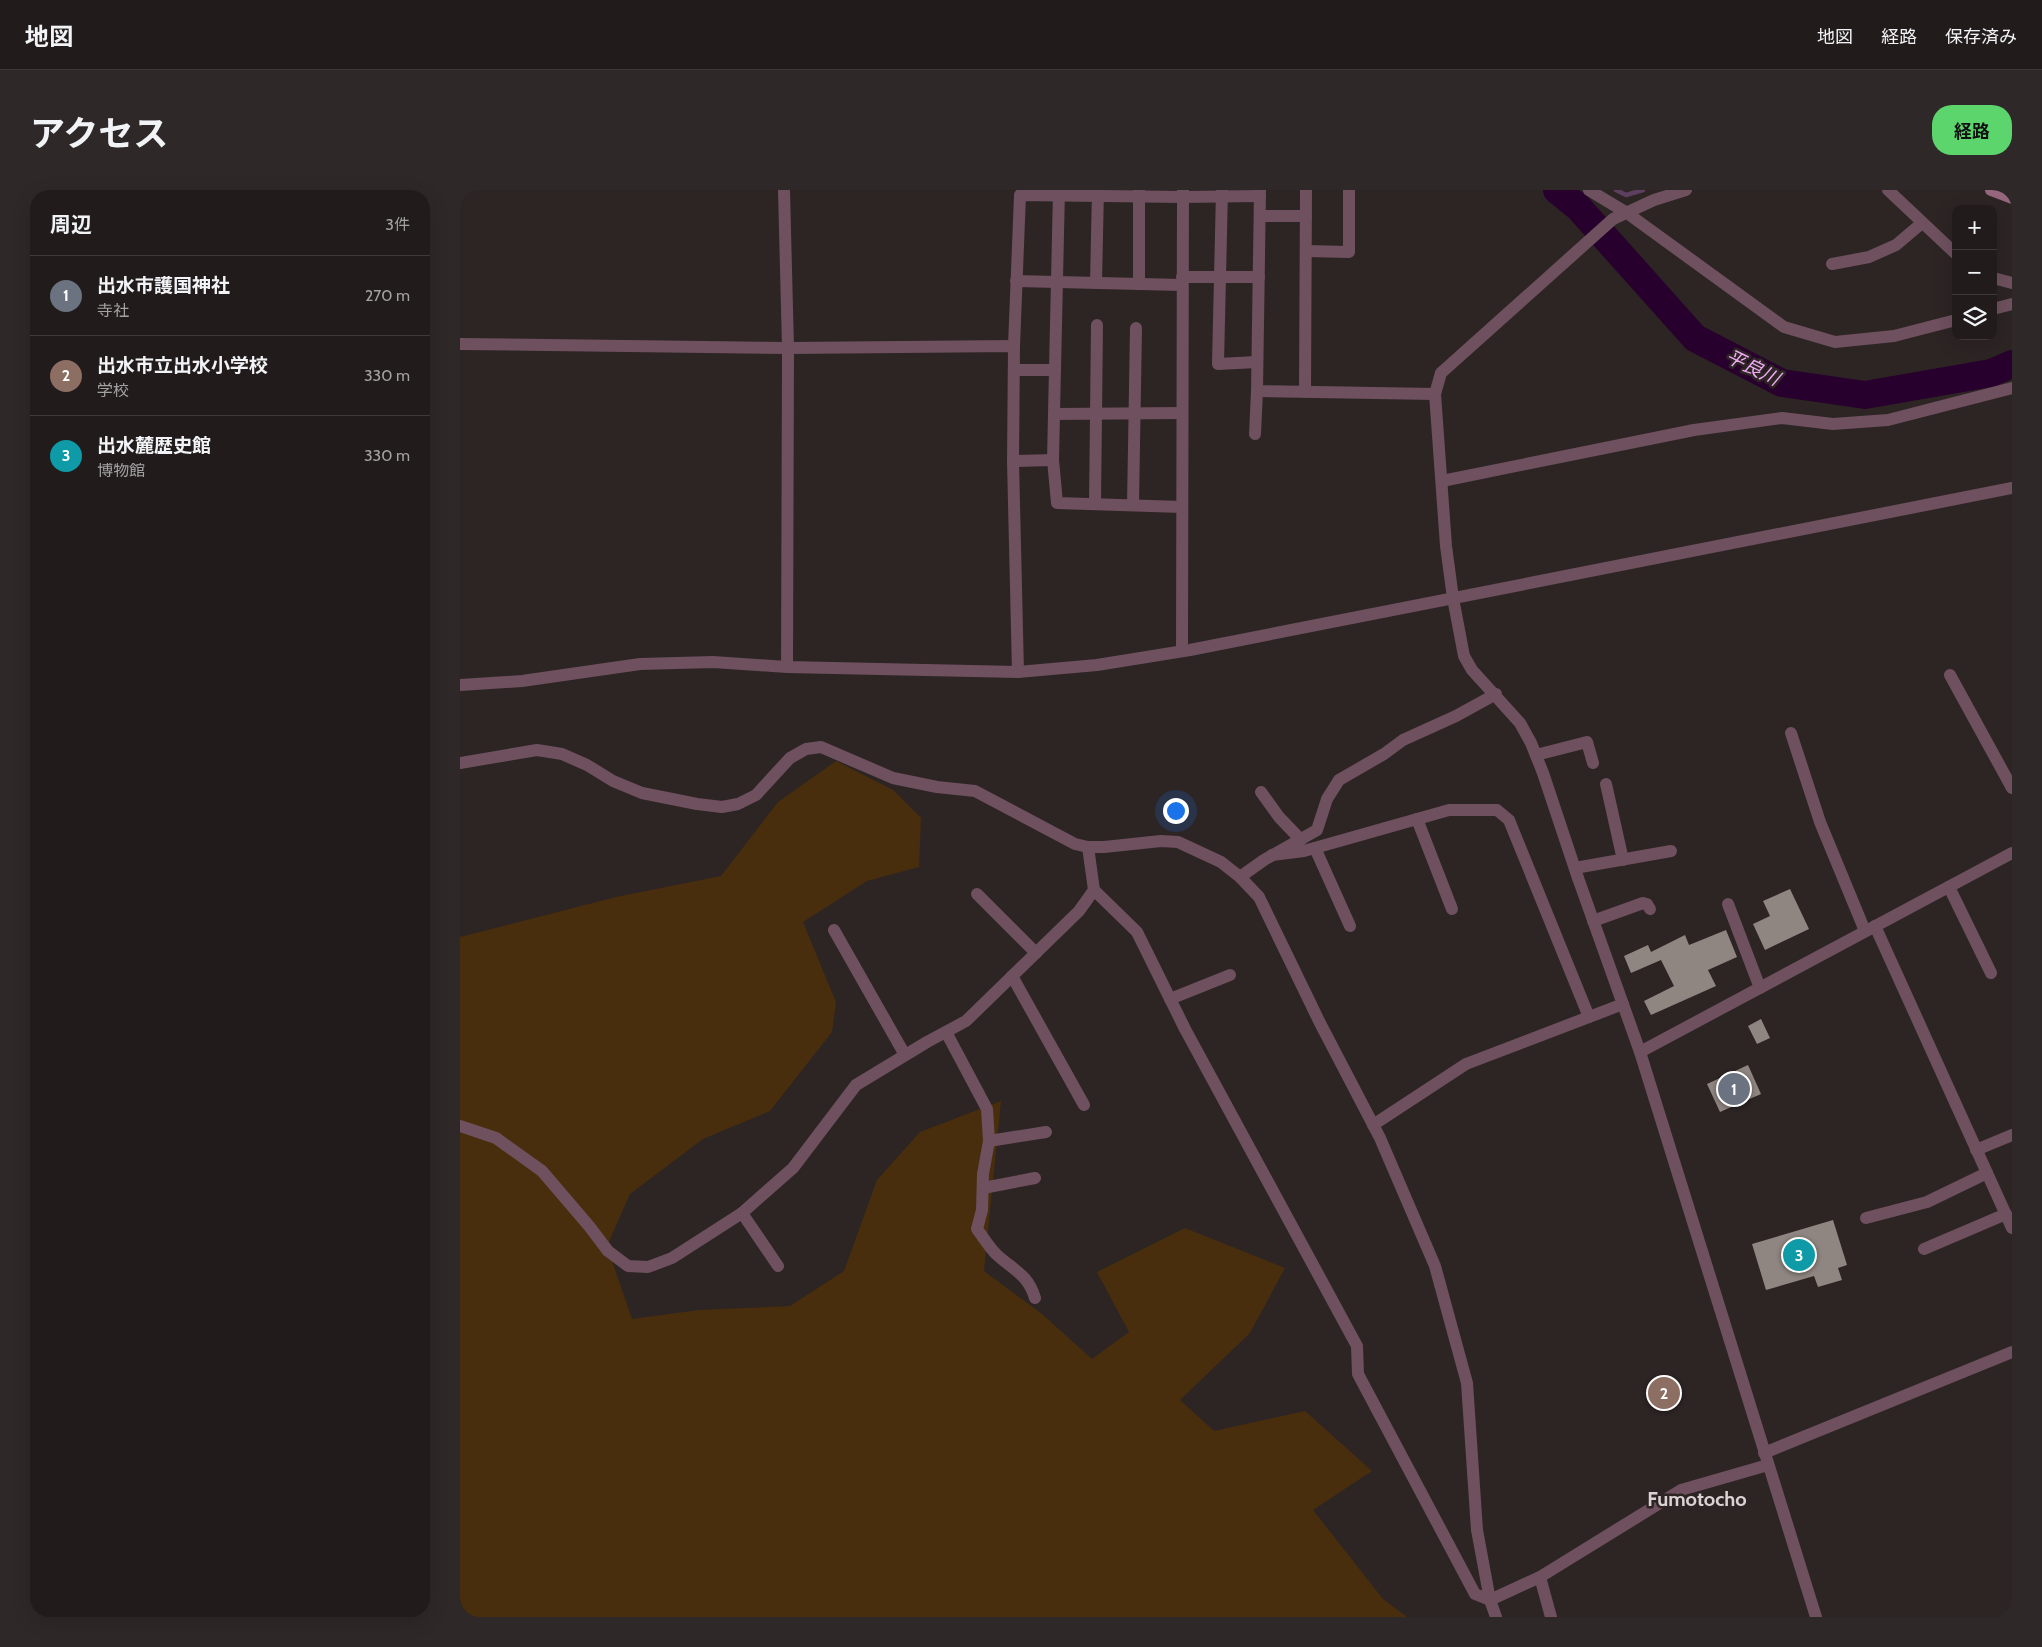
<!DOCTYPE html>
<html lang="ja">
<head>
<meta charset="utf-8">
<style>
  :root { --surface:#221b1b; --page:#2e2828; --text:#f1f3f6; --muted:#a2a1a3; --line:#3f393a; --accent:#5cd56d }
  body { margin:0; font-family:Cabin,"Noto Sans JP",sans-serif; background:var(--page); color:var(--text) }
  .controls { position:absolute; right:15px; top:15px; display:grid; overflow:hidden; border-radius:10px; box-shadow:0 5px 20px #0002 }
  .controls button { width:45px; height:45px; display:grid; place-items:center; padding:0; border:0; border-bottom:1px solid var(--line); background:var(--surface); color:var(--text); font:25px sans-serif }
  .you { position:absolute; left:715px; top:620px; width:18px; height:18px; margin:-12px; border:4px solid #fff; border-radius:50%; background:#1a73e8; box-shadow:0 0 0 8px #1a73e833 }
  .badge { display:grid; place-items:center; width:32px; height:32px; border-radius:50%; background:var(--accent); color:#fff; font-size:16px; font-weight:700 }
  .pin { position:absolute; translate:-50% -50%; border:2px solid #fff; box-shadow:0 1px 5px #0006 }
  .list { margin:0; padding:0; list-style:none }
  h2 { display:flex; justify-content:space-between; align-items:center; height:65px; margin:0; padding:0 20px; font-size:21px }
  h2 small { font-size:16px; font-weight:400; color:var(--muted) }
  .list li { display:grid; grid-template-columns:32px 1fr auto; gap:15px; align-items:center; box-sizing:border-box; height:80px; padding:0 20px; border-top:1px solid var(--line) }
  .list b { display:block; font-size:19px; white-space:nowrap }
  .list p { margin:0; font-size:16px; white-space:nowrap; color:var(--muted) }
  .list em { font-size:16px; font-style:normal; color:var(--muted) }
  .icon { flex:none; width:28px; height:28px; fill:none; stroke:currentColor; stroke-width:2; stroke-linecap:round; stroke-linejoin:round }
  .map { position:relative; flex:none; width:1552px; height:1427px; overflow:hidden; border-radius:20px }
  header { display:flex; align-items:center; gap:30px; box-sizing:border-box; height:70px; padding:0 25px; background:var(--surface); border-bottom:1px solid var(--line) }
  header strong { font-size:24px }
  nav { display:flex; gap:28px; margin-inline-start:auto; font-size:18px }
  .intro { display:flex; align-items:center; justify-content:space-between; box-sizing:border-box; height:120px; padding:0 30px }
  h1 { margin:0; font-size:35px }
  .button { padding:12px 22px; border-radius:20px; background:var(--accent); color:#111; font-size:18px; font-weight:700 }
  main { display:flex; gap:30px; padding:0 30px }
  aside { flex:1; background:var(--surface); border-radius:20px; box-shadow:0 5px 20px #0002 }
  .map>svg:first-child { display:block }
</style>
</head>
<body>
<header>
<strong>地図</strong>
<nav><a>地図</a><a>経路</a><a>保存済み</a></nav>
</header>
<div class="intro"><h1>アクセス</h1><a class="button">経路</a></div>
<main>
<aside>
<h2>周辺<small>3件</small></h2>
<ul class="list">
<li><span class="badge" style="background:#6b7280">1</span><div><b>出水市護国神社</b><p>寺社</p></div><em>270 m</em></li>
<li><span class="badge" style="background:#8d6e63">2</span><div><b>出水市立出水小学校</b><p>学校</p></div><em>330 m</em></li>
<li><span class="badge" style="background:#0f9aa8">3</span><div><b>出水麓歴史館</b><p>博物館</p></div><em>330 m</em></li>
</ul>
</aside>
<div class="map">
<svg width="1552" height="1427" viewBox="0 0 1552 1427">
  <rect width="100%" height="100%" fill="#2d2424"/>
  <path fill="#482e0d" d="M376 571 433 600 461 628 459 677 407 691 343 732 376 812 372 842 310 921 243 949 170 1004 147 1056 172 1129 239 1120 330 1116 384 1081 417 990 460 942 541 911 524 1081 582 1124 632 1169 669 1142 637 1082 725 1038 825 1078 790 1143 720 1210 754 1241 845 1221 912 1281 853 1320 923 1409 947 1427H0V747L156 707 261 686 318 612Z"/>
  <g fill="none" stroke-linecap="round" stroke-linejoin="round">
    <path stroke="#5d3f5f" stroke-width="4.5" d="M1156 0 1166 5 1183 0"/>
    <path stroke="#28002d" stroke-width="28" d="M1097 0 1118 17 1235 148 1322 193 1405 205 1531 183 1552 174"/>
  </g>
  <g fill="#8f8581">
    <path d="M1330 699 1349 739 1305 760 1293 734 1310 726 1303 711Z"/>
    <path d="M1266 740 1277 767 1248 780 1256 796 1191 825 1184 811 1214 796 1201 770 1171 783 1164 766 1188 755 1191 762 1225 745 1229 755Z"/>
    <path d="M1301 829 1310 848 1297 854 1288 836Z"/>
    <path d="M1288 875 1301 904 1260 922 1247 894Z"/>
    <path d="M1373 1030 1387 1075 1378 1078 1382 1090 1358 1097 1354 1086 1306 1100 1292 1054Z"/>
  </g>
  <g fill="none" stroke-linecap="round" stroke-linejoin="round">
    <g stroke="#6e505e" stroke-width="12">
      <path d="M324 0 328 158 327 477"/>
      <path d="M599 0 594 224 722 223"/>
      <path d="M679 0V94"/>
      <path d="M762 0 758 174 797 172"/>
      <path d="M800 0 797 201 975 204"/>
      <path d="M1129 0 1167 23 1324 137 1375 152 1434 146 1496 130"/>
      <path d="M1428 0 1496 64"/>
      <path d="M800 26H846"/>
      <path d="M846 61 889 62V0"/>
      <path d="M1372 74 1409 67 1436 55 1462 33"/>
      <path d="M722 87H799"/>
      <path d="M1533 88 1552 93"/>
      <path d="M556 91 722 95"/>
      <path d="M636 93 638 0"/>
      <path d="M1533 119 1552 114"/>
      <path d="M0 154 328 158 554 156 553 271 558 482"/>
      <path d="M554 156 560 5 723 7 800 6"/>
      <path d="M554 180H595"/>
      <path d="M845 202 846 0"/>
      <path d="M795 244 797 201"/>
      <path d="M593 270 597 313 722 317"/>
      <path d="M553 271 593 270 594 224"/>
      <path d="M982 291 1234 240 1322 228 1373 234 1428 230 1552 198"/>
      <path d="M635 314 637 135"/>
      <path d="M673 315 676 138"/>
      <path d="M722 461 723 0"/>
      <path d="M1490 485 1552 598"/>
      <path d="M1331 543 1360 632 1405 741"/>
      <path d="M1076 565 1127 552 1133 573"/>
      <path d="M1146 594 1163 670"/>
      <path d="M801 602 819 627 841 650"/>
      <path d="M957 629 992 719"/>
      <path d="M628 657 634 700 677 742 725 839 897 1156 898 1184 1015 1404 1030 1410 1080 1387 1221 1300 1308 1275"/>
      <path d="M855 658 890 736"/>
      <path d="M812 665 844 661 989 620H1037L1049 630 1129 827"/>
      <path d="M1115 678 1211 661"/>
      <path d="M780 687 804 670 857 640 867 609 879 590 924 564 943 550 996 526 1036 504"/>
      <path d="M1118 688 1083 583 1071 553 1060 533 1012 480 1004 466 993 408 986 356 975 204 981 183 1153 29 1194 10 1226 0"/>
      <path d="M1489 697 1531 783"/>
      <path d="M517 704 576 763"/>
      <path d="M1268 714 1300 798"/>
      <path d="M1133 731 1183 713 1187 714 1190 719"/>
      <path d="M1415 736 1552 1038"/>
      <path d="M374 740 445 865"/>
      <path d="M552 786 624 915"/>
      <path d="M710 809 770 785"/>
      <path d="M486 842 527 919 529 951 523 984 522 1020 517 1039C523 1047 529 1057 536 1064 553 1080 568 1084 575 1108"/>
      <path d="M913 935 1006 874 1163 814"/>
      <path d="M0 936 36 948 82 981 129 1036 148 1061 168 1076 188 1077 212 1068 282 1023 333 978 396 895 467 852 506 831 619 721 634 700"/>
      <path d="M529 951 586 942"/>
      <path d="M1516 960 1552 945"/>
      <path d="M523 998 575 988"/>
      <path d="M282 1023 318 1076"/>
      <path d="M1406 1028 1467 1012 1527 983"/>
      <path d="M1464 1059 1546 1024"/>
      <path d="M1304 1263 1552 1162"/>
      <path d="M1080 1387 1091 1427"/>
    </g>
    <g stroke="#6e505e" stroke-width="12">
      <path d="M0 495 62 491 180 474 253 472 327 477 558 482 637 475 730 460 1552 298"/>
      <path d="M0 573 77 560 102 564 127 575 153 591 182 603 237 614 262 617 278 614 296 605 330 568 346 559 361 557 433 588 477 597 515 601 615 654 628 657H644L701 651 718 652 761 672 780 687 799 707 860 833 920 948 975 1076 1007 1193 1017 1340 1030 1410 1036 1427"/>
      <path d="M1118 688 1180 862 1356 1427"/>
      <path d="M1180 862 1552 663"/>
    </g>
    <path stroke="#95667c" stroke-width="12" d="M1531 0 1552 8"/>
  </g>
  <g text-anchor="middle" stroke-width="5" stroke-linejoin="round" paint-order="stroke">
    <g font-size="19" font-style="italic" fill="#f0aaf7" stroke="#2d2424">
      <text transform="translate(1293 177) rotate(26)" y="7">平良川</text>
    </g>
    <g font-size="20" font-weight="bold" fill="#d9d3d3" stroke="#2d2424">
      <text x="1237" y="1316">Fumotocho</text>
    </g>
  </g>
</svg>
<div class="controls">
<button>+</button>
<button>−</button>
<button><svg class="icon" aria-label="layers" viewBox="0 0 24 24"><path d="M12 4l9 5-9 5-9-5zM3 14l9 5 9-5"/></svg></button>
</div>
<div class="you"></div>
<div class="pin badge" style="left:1274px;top:899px;background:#6b7280">1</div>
<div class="pin badge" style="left:1204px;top:1203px;background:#8d6e63">2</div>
<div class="pin badge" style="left:1339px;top:1065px;background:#0f9aa8">3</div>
</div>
</main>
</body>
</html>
